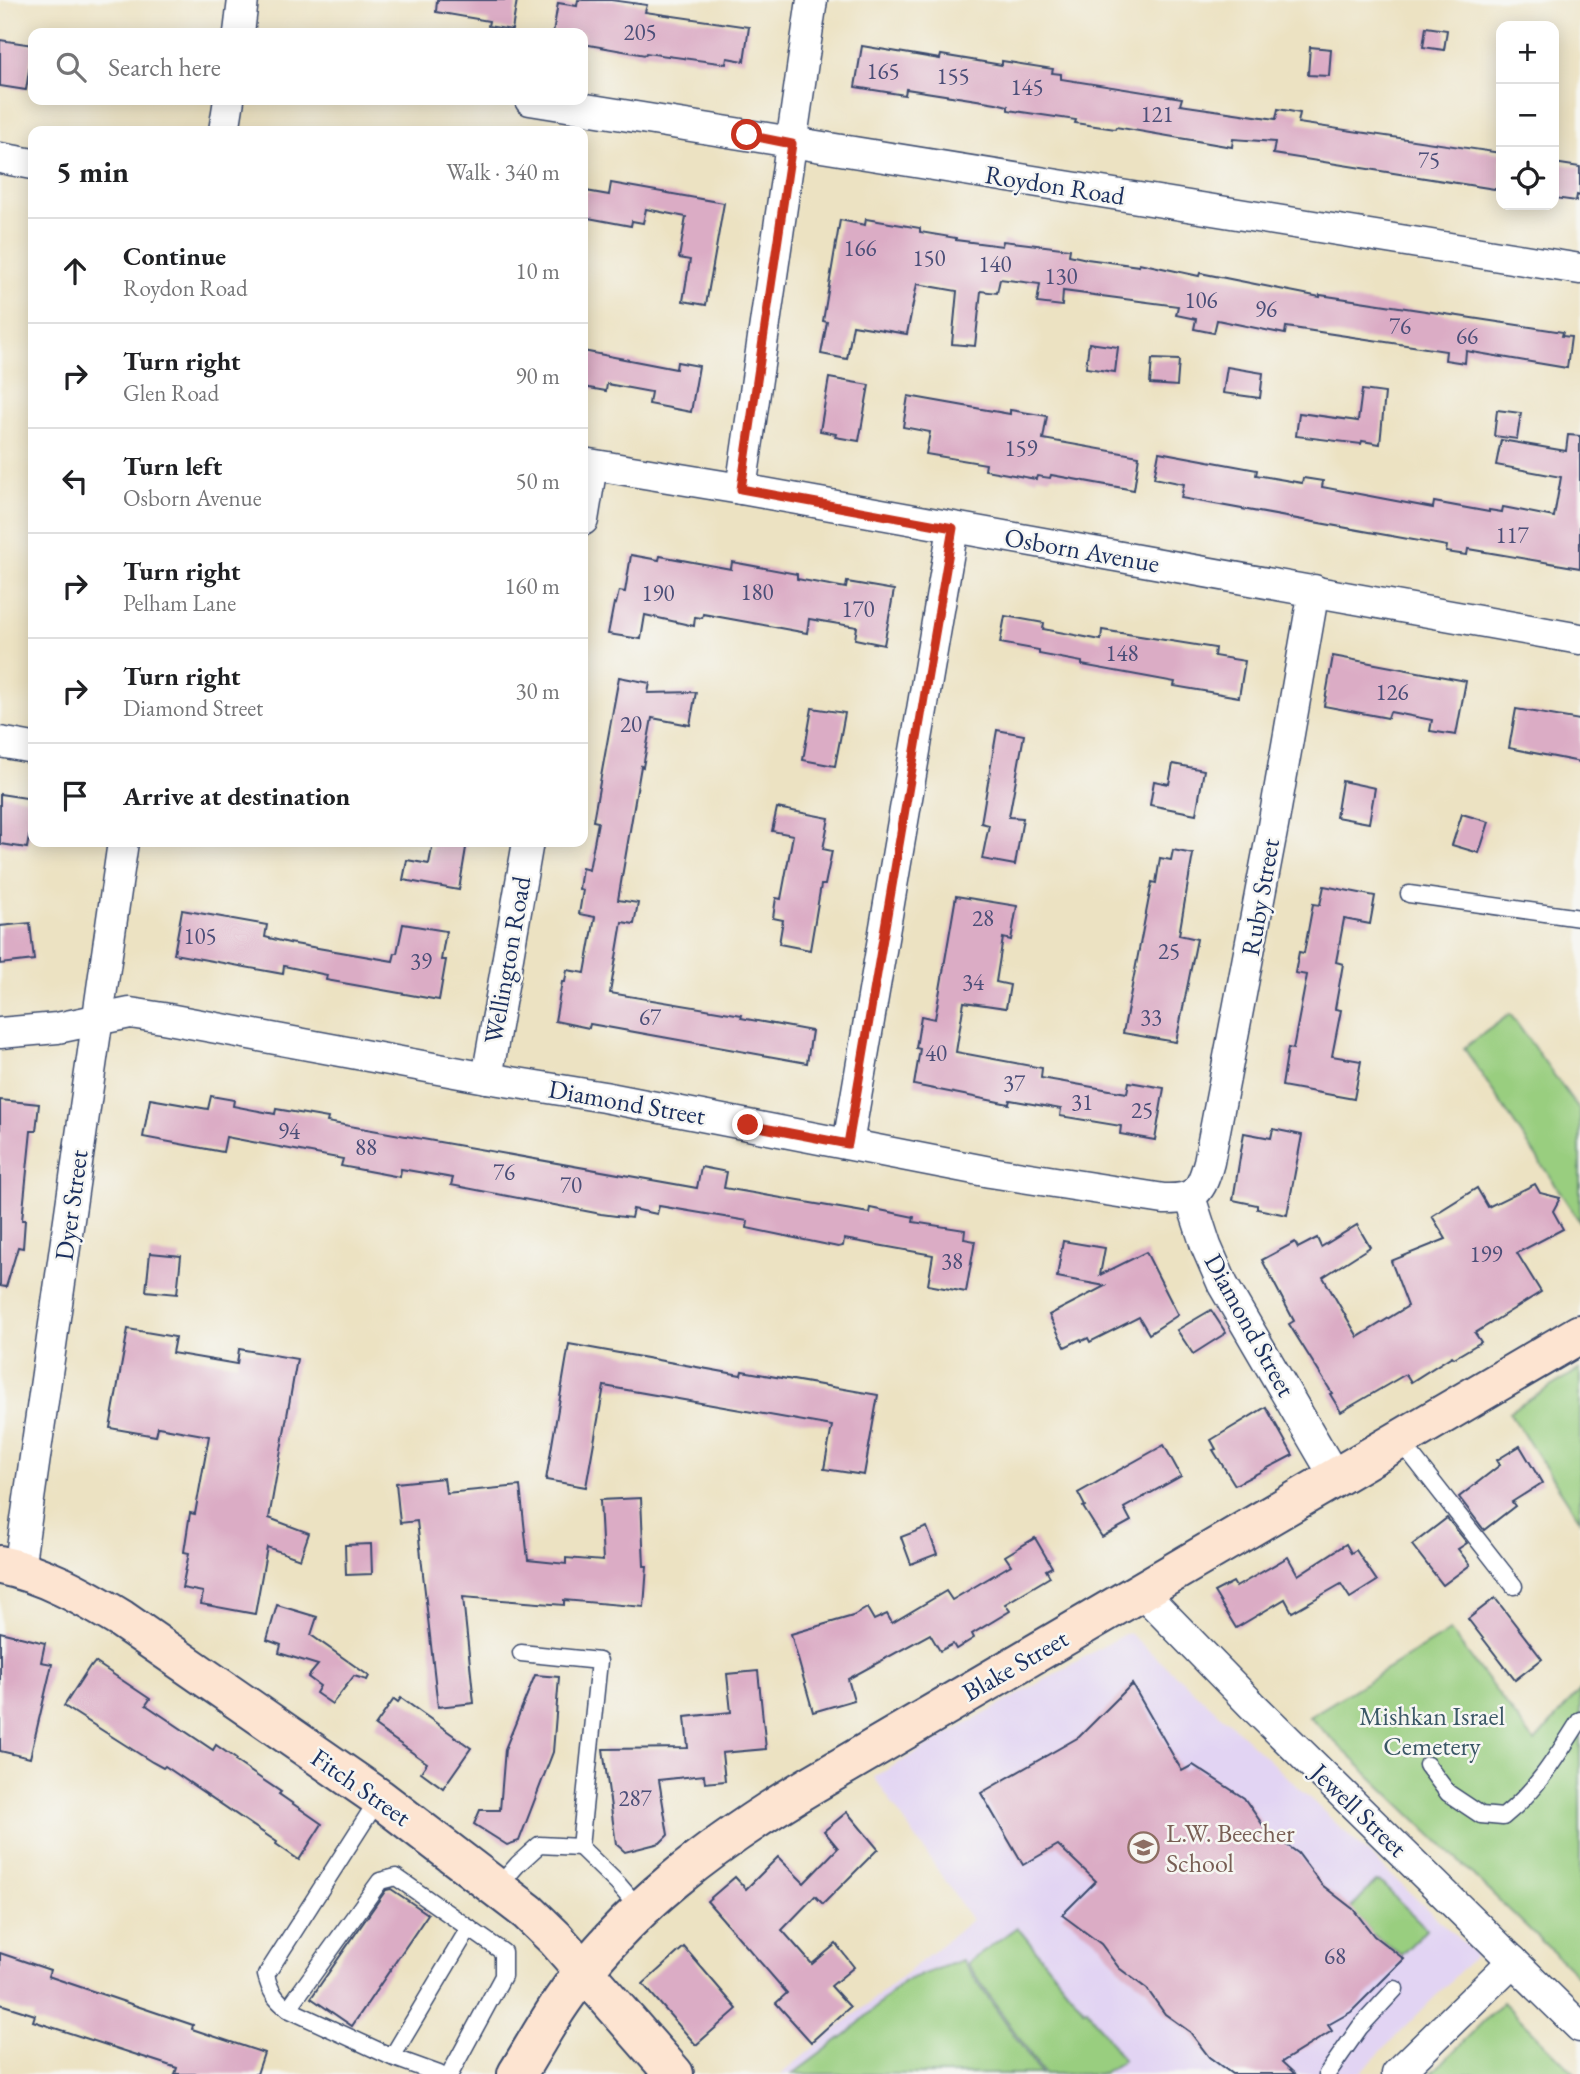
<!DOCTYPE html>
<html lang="en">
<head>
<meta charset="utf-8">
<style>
  :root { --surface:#fff; --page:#f2f2f2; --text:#202124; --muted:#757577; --line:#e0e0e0 }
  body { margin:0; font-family:"EB Garamond",serif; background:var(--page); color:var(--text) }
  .controls { position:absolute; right:21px; top:21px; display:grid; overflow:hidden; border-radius:14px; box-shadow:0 4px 18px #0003 }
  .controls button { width:63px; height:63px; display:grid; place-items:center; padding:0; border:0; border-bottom:2px solid var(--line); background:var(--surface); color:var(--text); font:35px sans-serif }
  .stop { position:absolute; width:21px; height:21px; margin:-16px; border:5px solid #c8321e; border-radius:50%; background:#fff }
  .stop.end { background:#c8321e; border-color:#fff; box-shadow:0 2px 7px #0008 }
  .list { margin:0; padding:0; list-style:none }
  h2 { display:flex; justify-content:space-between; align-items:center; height:91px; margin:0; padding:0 28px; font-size:30px }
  h2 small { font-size:23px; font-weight:400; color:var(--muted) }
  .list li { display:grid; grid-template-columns:46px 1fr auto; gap:21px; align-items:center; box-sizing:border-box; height:105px; padding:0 28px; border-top:2px solid var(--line) }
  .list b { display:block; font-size:26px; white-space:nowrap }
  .list p { margin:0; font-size:23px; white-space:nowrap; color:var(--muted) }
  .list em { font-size:23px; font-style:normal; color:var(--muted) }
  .icon { flex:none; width:38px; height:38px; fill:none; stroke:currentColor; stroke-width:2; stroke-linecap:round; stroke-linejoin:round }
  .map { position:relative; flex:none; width:1580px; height:2074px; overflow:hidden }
  .search { position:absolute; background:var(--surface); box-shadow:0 4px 18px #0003; left:28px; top:28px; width:560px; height:77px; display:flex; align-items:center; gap:18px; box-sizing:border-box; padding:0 24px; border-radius:14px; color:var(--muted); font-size:26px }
  .panel { position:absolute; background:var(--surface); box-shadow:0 4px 18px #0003; left:28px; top:126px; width:560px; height:721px; border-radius:14px }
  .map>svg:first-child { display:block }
</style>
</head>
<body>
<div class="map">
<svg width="1580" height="2074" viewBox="0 0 1580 2074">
  <rect width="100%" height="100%" fill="#f6f6f2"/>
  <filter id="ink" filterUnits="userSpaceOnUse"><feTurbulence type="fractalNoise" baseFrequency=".0143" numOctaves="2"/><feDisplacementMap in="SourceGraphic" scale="14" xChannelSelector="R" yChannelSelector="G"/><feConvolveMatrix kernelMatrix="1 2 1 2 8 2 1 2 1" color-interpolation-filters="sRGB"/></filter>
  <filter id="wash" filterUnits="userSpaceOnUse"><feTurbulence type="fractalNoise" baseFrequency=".00686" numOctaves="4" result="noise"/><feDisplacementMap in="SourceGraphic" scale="28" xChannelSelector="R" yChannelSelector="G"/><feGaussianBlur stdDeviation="1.57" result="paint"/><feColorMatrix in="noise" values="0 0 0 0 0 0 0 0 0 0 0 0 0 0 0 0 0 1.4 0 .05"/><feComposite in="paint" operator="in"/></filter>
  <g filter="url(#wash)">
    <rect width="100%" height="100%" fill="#ece2c2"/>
    <path fill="#e2d4f3" d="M1128 1632 1234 1727 1476 1955 1359 2074H781L972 1920 874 1777Z"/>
    <g fill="#99ce7f" stroke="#5a7e6e" stroke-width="2">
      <path d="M1510 1014 1580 1111V1222L1464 1048Z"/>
      <path d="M1580 1369V1520L1509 1412Z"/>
      <path d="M1450 1631 1535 1742 1580 1690V1978L1309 1717Z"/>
      <path d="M1375 1882H1380L1427 1929 1401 1955 1371 1933 1351 1908Z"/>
      <path d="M1017 1927 1084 2010 1087 2009 1123 2060 1103 2074H1044L967 1963Z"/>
      <path d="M962 1960 1041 2074H793L849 2032 904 1981Z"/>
      <path d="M1503 2002 1575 2074H1431Z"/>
    </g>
    <g id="blocks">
      <g fill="#dbacc5">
        <path d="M437 0H517L512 30 488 26 489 21 436 12Z"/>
        <path d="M578 0H611L647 5 645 12 749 27 744 61 727 58 726 64 646 53 645 55 583 44V33H553L558 3 577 6Z"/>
        <path d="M1426 27 1447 30 1444 50 1423 47Z"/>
        <path d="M0 40 33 45 26 90 0 86Z"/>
        <path d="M862 46 940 59 941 55 1002 65V61L1053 69 1052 73 1061 74V79L1182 98 1180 105 1276 119 1278 109 1300 113 1298 123 1501 153V190L1273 154 1275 142 1233 139 1232 147 1116 127 1115 129 1075 123 1076 120 1008 110V106L996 103 906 89 905 95 855 87Z"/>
        <path d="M1310 47 1331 49 1329 76 1308 75Z"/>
        <path d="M1554 163 1580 167V196L1577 195 1576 201 1554 198Z"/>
        <path d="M611 183 724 203 706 305 683 301 690 260 679 258 686 217 646 209 643 223 632 221 631 226 583 217 586 191 609 195Z"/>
        <path d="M866 219 920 228V232L956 238V240L1002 246 1003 241 1070 249 1069 255 1087 259 1139 266V263L1199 276 1200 273 1320 297V295L1563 332 1562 336 1571 337 1567 368 1466 351 1465 363 1445 360 1446 351 1286 327 1285 334 1217 320 1214 333 1194 329 1196 319 1176 315 1178 306 1063 291 1062 306 1037 303 1040 284 1000 279 997 293 981 291 975 346 952 344 957 291 917 284 907 334 853 325 847 359 821 354 827 322 823 321 840 220 865 225Z"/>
        <path d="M1089 343 1118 347 1115 372 1086 368Z"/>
        <path d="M583 351 676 369 677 362 699 366 691 412 649 404 651 392 607 384 606 391 583 387Z"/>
        <path d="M1152 359 1179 360 1177 386 1150 384Z"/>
        <path d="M1227 367 1263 373 1260 398 1223 393Z"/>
        <path d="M829 378 869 385 859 441 835 437 836 434 820 431Z"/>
        <path d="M1362 390 1385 393 1380 444 1362 441 1361 444 1296 436 1299 413 1358 421Z"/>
        <path d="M908 396 1010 414V410L1047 416 1043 439 1139 456 1134 490 1051 475 1050 478 1037 476 1036 479 985 470 986 464 926 454 930 432 903 427Z"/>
        <path d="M1497 410 1521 413 1517 439 1494 436Z"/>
        <path d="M1568 435 1580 436V568L1468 549 1467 555 1446 552 1447 546 1181 498 1184 484 1154 478 1159 452 1257 470 1256 475 1302 483 1303 478 1323 481 1322 487 1433 508 1434 502 1489 512V510L1502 512 1503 507 1554 517 1561 477 1496 465 1501 440 1566 451Z"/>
        <path d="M631 555 659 560 660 556 731 569 732 562 797 574V579L846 588 847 582 894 590 884 645 855 639 857 627 809 619 807 633 703 614 702 618 695 617 694 626 645 615 641 639 608 634 614 603 616 604 619 591 625 592Z"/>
        <path d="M1005 616 1044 623 1043 629 1101 640 1102 630 1215 648 1214 656 1245 661 1239 697 1174 686 1175 682 1082 665V662L1039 654V650L1000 643Z"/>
        <path d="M1333 656 1466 681 1456 735 1430 731 1432 720 1390 712 1388 718 1324 706Z"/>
        <path d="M619 677 650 683 648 693 696 692 690 725 652 718 643 767 641 766 618 900 638 903 634 924 622 922 610 993 742 1015 741 1018 812 1031 807 1063 590 1024 589 1028 555 1021 562 982H565L567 970 585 973 595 917 579 914 583 890 579 889 582 868 589 870 598 822 593 821Z"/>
        <path d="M812 708 845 713 835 766 803 760Z"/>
        <path d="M1516 709 1580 720V762L1509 748Z"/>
        <path d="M997 730 1024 735 1009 817 1023 818 1015 865 982 859 989 825 981 823Z"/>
        <path d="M1173 764 1204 770 1196 814 1150 805 1154 781 1169 784Z"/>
        <path d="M1342 781 1375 788 1369 823 1336 817Z"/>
        <path d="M0 794 33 799V837L29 836 27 848 0 844Z"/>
        <path d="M777 808 829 818 823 849 832 851 825 885H821L810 950 779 944 783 920 773 918 776 898 781 899 793 835 772 831Z"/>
        <path d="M1462 814 1489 822 1479 853 1452 845Z"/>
        <path d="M433 842H467L459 890 403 880 407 860 429 864Z"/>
        <path d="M1173 850 1193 854 1179 935 1197 939 1176 1042 1123 1033 1152 882 1156 883 1160 858 1171 860Z"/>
        <path d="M1324 886 1375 896 1370 924 1344 919 1336 962 1343 964 1335 1009 1341 1010 1332 1056 1361 1061 1354 1099 1282 1086 1288 1048 1293 1049 1307 975 1295 973 1299 952 1304 953 1313 904 1320 905Z"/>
        <path d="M956 896 1017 906 1011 940 1003 938 996 982 1010 985 1006 1008 964 1002 956 1052 1042 1068 1041 1078 1127 1093 1129 1082 1164 1088 1155 1140 1120 1134 1121 1126 1060 1116 1061 1109 1010 1100 1009 1104 914 1085 920 1049 916 1048 921 1016 935 1019Z"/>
        <path d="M182 910 267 925 265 937 289 943 393 961 395 953H397L403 924 446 931 441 960H446L439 1000 326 980 327 975 284 966 283 974 174 954Z"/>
        <path d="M30 923 34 960 0 964V926Z"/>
        <path d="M211 1096 234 1100 233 1106 275 1114 276 1109 328 1118 327 1122 697 1188 701 1167 727 1172 724 1188 869 1213 870 1208 914 1217 913 1222 965 1230 964 1239 975 1241 966 1292 928 1285 933 1255 844 1239 843 1246 838 1247 747 1228 748 1221 659 1206 657 1214 633 1209 631 1218 601 1214 451 1185 453 1178 401 1169 400 1177 341 1166 343 1159 226 1137 223 1152 143 1137 150 1099 208 1109Z"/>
        <path d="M0 1100 39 1104 36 1131H31L22 1220H25L23 1248 18 1247 6 1287 0 1286Z"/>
        <path d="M1273 1129 1302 1135 1287 1215 1257 1209V1205L1233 1200 1244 1133 1271 1138Z"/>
        <path d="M1535 1184 1540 1193 1560 1198 1553 1211 1563 1229 1517 1253 1541 1292 1475 1333 1481 1342 1454 1358 1452 1356 1411 1382 1406 1374 1341 1412 1330 1394 1332 1393 1289 1324 1294 1321 1262 1260 1295 1242 1298 1248 1317 1238 1321 1247 1357 1225 1370 1247 1323 1277 1358 1337 1408 1306 1391 1261 1446 1239 1432 1216 1477 1188 1488 1207Z"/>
        <path d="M1063 1241 1105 1248 1100 1275 1146 1252 1178 1315 1149 1334 1139 1317 1090 1342 1088 1338 1082 1341 1081 1339 1065 1347 1049 1315 1105 1286 1057 1277Z"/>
        <path d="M150 1253 181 1256 177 1294 146 1291Z"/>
        <path d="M1211 1310 1226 1333 1193 1354 1177 1330Z"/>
        <path d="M128 1329 175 1337 172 1353 237 1364 239 1349 297 1359 269 1518 309 1533 300 1559 267 1547 255 1614 201 1604 203 1592 182 1588 189 1553 184 1552 190 1513 195 1514 209 1436 158 1427 156 1436 110 1428Z"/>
        <path d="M569 1344 741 1375 742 1371 878 1395 864 1475 824 1469 832 1426 604 1386 586 1487 546 1480Z"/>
        <path d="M1266 1407 1293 1455 1235 1485 1213 1450 1216 1449 1211 1440Z"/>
        <path d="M1164 1445 1181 1476 1124 1508 1131 1521 1102 1537 1083 1507 1085 1506 1078 1493Z"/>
        <path d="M1520 1446 1542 1483 1512 1502 1515 1506 1484 1530 1459 1497 1500 1465 1497 1460Z"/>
        <path d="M444 1478 446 1493 520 1486 528 1560 566 1564V1558L603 1561 600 1500 641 1498 644 1566H647L644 1607 564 1600V1605L463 1597 474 1703 438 1707 417 1521 400 1523 396 1483Z"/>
        <path d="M1447 1518 1467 1543 1458 1549 1470 1565 1443 1585 1412 1545Z"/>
        <path d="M927 1527 937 1554 911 1564 901 1537Z"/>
        <path d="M1035 1538 1052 1567 1046 1570 1050 1577 1005 1604 1010 1611 972 1634 974 1638 956 1649 953 1644 940 1651 930 1634 848 1679 854 1700 813 1712 791 1634 853 1616 867 1608 874 1620 887 1614 892 1623 946 1591 952 1600 1011 1565 1005 1556Z"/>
        <path d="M371 1544 372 1574 346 1575 345 1545Z"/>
        <path d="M1346 1544 1351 1553 1356 1550 1377 1581 1350 1598 1341 1584 1292 1612 1285 1599 1236 1628 1214 1592 1233 1582 1236 1587 1288 1557 1298 1575Z"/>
        <path d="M1495 1598 1542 1659 1515 1680 1468 1619Z"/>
        <path d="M277 1605 317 1617 311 1635 369 1676 367 1680 354 1676 332 1704 316 1693 320 1686 308 1677 318 1665 279 1653 281 1645 267 1640Z"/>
        <path d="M0 1632 45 1643 41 1662 52 1664 30 1758 0 1751Z"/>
        <path d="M95 1662 150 1699 146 1705 213 1750 216 1745 236 1759 235 1761 281 1792 279 1794 322 1824 299 1860 276 1844 277 1842 165 1766 163 1768 152 1762 64 1706 90 1666 91 1667Z"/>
        <path d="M758 1671 766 1749 722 1753 725 1781 705 1783 704 1775 659 1780 668 1835 660 1843 625 1852 616 1844 603 1749 688 1748 685 1717 731 1712 727 1674Z"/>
        <path d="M535 1675 559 1677 553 1752 519 1841 507 1845 474 1824 480 1810H500L505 1749Z"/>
        <path d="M1132 1684 1182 1771 1193 1765 1244 1798 1267 1831 1298 1853 1322 1885 1353 1909 1374 1936 1404 1959 1351 2012 1328 2025 1332 2031 1282 2062 1295 2074H1232L1209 2057 1190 2032 1165 2014 1147 1989 1119 1968 1101 1944 1062 1915 1096 1881 1058 1845 1023 1865 981 1793 1079 1737Z"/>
        <path d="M401 1698 471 1748 443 1788 421 1772 427 1763 375 1726 394 1699 398 1702Z"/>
        <path d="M847 1812 878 1849 823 1904 815 1896 782 1930 812 1964 836 1944 854 1967 831 1986 850 2007 811 2042 776 2003 787 1993 707 1901 735 1877 746 1889 778 1857 804 1883 838 1848 824 1831Z"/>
        <path d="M391 1889 428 1914 352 2026 311 1998 386 1890Z"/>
        <path d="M684 1947 737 2009 696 2045 643 1984Z"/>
        <path d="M0 1953 50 1970 48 1976 193 2025 192 2029 264 2053 257 2074H175L177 2068 33 2021 35 2015 0 2004Z"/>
      </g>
    </g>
  </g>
  <g filter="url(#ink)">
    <use href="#blocks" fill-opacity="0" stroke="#3a4a6d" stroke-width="2"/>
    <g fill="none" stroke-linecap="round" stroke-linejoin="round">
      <defs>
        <g id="lane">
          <path d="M1409 894 1580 918"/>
          <path d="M1399 1439 1514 1586"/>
          <path d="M1427 1765 1448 1793 1481 1815 1503 1817C1537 1790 1557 1756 1580 1720"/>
          <path d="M379 1798 266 1975C270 1991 275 1999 288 2009L392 2057"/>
          <path d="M580 1847 618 1884 641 1911"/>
          <path d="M497 1888 518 1864 539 1845 580 1847 599 1661 521 1653"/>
          <path d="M288 2009 380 1881 396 1877 503 1952V1976L450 2074"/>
          <path d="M439 2074 392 2057 469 1928"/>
          <path d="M1327 2074 1360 2027 1395 1989"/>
        </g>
        <g id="street">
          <path d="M239 33 243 0"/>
          <path d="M530 100 1580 269"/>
          <path d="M224 131 229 100"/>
          <path d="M0 158 33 164"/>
          <path d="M583 463 741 489 1580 639"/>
          <path d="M741 489 812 0"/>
          <path d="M583 520 592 465"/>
          <path d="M0 742 33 748"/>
          <path d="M0 1033 57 1028 130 1013 163 1018 487 1078 604 1097 990 1172 1164 1199C1196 1200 1201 1191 1209 1162L1273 826 1314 590"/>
          <path d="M487 1078 528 842"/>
          <path d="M848 1144 953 528"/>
          <path d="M1190 1197 1206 1246 1223 1285 1335 1477"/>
          <path d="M19 1569 123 842"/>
          <path d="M1141 1591 1252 1705 1580 2027"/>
          <path d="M1397 2074 1513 1961"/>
        </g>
        <g id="secondary">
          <path d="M0 1565C44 1574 83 1596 121 1619L379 1798 528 1912 555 1938 674 2074"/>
          <path d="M517 2074C532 2050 546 2024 562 2001 624 1909 717 1841 811 1785L1580 1334"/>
        </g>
      </defs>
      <use href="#lane" stroke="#3a4a6d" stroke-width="19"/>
      <use href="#street" stroke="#3a4a6d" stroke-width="33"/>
      <use href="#secondary" stroke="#3a4a6d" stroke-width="42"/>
      <use href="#lane" stroke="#fff" stroke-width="16"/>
      <use href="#street" stroke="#fff" stroke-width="30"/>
      <use href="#secondary" stroke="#fde4d1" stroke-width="38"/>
    </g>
  </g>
  <g fill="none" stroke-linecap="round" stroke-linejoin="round" filter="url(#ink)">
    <path stroke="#c8321e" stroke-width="9" d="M747 135 792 144 741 489 953 528 848 1144 748 1125"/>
  </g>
  <defs>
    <symbol id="school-ring" viewBox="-11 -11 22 22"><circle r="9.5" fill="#f6f6f2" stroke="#8d6e63" stroke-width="1.5"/><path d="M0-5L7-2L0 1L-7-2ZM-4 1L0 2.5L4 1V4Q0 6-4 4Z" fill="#8d6e63"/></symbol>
  </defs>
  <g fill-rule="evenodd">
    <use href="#school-ring" x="1126" y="1830" width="35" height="35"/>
  </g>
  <g text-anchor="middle" stroke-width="5" stroke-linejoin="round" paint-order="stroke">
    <g font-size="23" fill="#4b4e78">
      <text x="640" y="40">205</text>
      <text x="883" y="79">165</text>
      <text x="953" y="84">155</text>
      <text x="1027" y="95">145</text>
      <text x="1157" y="122">121</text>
      <text x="1429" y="168">75</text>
      <text x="860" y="256">166</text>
      <text x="929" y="266">150</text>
      <text x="995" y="272">140</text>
      <text x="1061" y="284">130</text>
      <text x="1201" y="308">106</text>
      <text x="1266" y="317">96</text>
      <text x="1400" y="334">76</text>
      <text x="1467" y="344">66</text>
      <text x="1021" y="456">159</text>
      <text x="1512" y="543">117</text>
      <text x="757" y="600">180</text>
      <text x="658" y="601">190</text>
      <text x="858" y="617">170</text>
      <text x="1122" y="661">148</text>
      <text x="1392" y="700">126</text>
      <text x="631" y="732">20</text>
      <text x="983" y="926">28</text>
      <text x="200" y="944">105</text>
      <text x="1169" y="959">25</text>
      <text x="421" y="969">39</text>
      <text x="973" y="990">34</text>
      <text x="650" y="1025">67</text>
      <text x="1151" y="1025">33</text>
      <text x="936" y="1061">40</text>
      <text x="1014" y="1091">37</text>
      <text x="1082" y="1110">31</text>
      <text x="1142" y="1118">25</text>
      <text x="289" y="1139">94</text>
      <text x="366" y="1155">88</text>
      <text x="504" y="1180">76</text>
      <text x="571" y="1193">70</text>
      <text x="1486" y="1262">199</text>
      <text x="952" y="1269">38</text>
      <text x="635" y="1806">287</text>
      <text x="1335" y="1964">68</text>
    </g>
    <g font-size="26" fill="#1b2f5e" stroke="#f6f6f2">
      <text transform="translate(1055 185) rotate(9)" y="9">Roydon Road</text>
      <text transform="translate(1082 550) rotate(10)" y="9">Osborn Avenue</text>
      <text transform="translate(1260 897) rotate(-80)" y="9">Ruby Street</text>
      <text transform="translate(507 960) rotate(-80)" y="9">Wellington Road</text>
      <text transform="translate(627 1102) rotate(10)" y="9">Diamond Street</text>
      <text transform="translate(71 1205) rotate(-82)" y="9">Dyer Street</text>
      <text transform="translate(1250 1325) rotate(61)" y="9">Diamond Street</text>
      <text transform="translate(1015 1665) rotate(-30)" y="9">Blake Street</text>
      <text transform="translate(361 1787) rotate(35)" y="9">Fitch Street</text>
      <text transform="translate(1359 1810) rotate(44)" y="9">Jewell Street</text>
    </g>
    <g font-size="26" fill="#3a5766" stroke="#f6f6f2">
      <text x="1432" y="1725">Mishkan Israel<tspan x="1432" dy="30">Cemetery</tspan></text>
    </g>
    <g font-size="26" fill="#785e54" stroke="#f6f6f2" text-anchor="start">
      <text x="1166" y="1842">L.W. Beecher<tspan x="1166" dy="30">School</tspan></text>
    </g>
  </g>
</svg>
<div class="controls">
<button>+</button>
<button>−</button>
<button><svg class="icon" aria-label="locate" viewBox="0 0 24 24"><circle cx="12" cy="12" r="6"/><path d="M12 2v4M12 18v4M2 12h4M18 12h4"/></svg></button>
</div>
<div class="stop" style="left:747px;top:135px"></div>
<div class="stop end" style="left:748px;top:1125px"></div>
<div class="search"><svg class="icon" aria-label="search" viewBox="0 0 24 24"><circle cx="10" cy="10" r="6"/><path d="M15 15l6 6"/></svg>Search here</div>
<section class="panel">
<h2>5 min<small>Walk · 340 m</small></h2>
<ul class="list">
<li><svg class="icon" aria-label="ahead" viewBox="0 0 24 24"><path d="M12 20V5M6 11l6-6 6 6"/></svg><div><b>Continue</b><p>Roydon Road</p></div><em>10 m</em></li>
<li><svg class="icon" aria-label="right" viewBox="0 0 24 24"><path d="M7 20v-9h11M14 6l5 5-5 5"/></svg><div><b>Turn right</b><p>Glen Road</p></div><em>90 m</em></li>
<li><svg class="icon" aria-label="left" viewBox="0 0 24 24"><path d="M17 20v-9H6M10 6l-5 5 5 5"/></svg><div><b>Turn left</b><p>Osborn Avenue</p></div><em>50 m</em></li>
<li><svg class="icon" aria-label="right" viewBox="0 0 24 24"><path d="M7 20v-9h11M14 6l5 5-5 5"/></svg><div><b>Turn right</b><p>Pelham Lane</p></div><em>160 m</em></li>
<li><svg class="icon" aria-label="right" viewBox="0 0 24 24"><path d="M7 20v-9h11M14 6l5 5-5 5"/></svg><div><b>Turn right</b><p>Diamond Street</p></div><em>30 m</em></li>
<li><svg class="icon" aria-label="arrive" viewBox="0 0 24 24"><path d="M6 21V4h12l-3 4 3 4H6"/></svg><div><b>Arrive at destination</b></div></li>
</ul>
</section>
</div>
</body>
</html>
